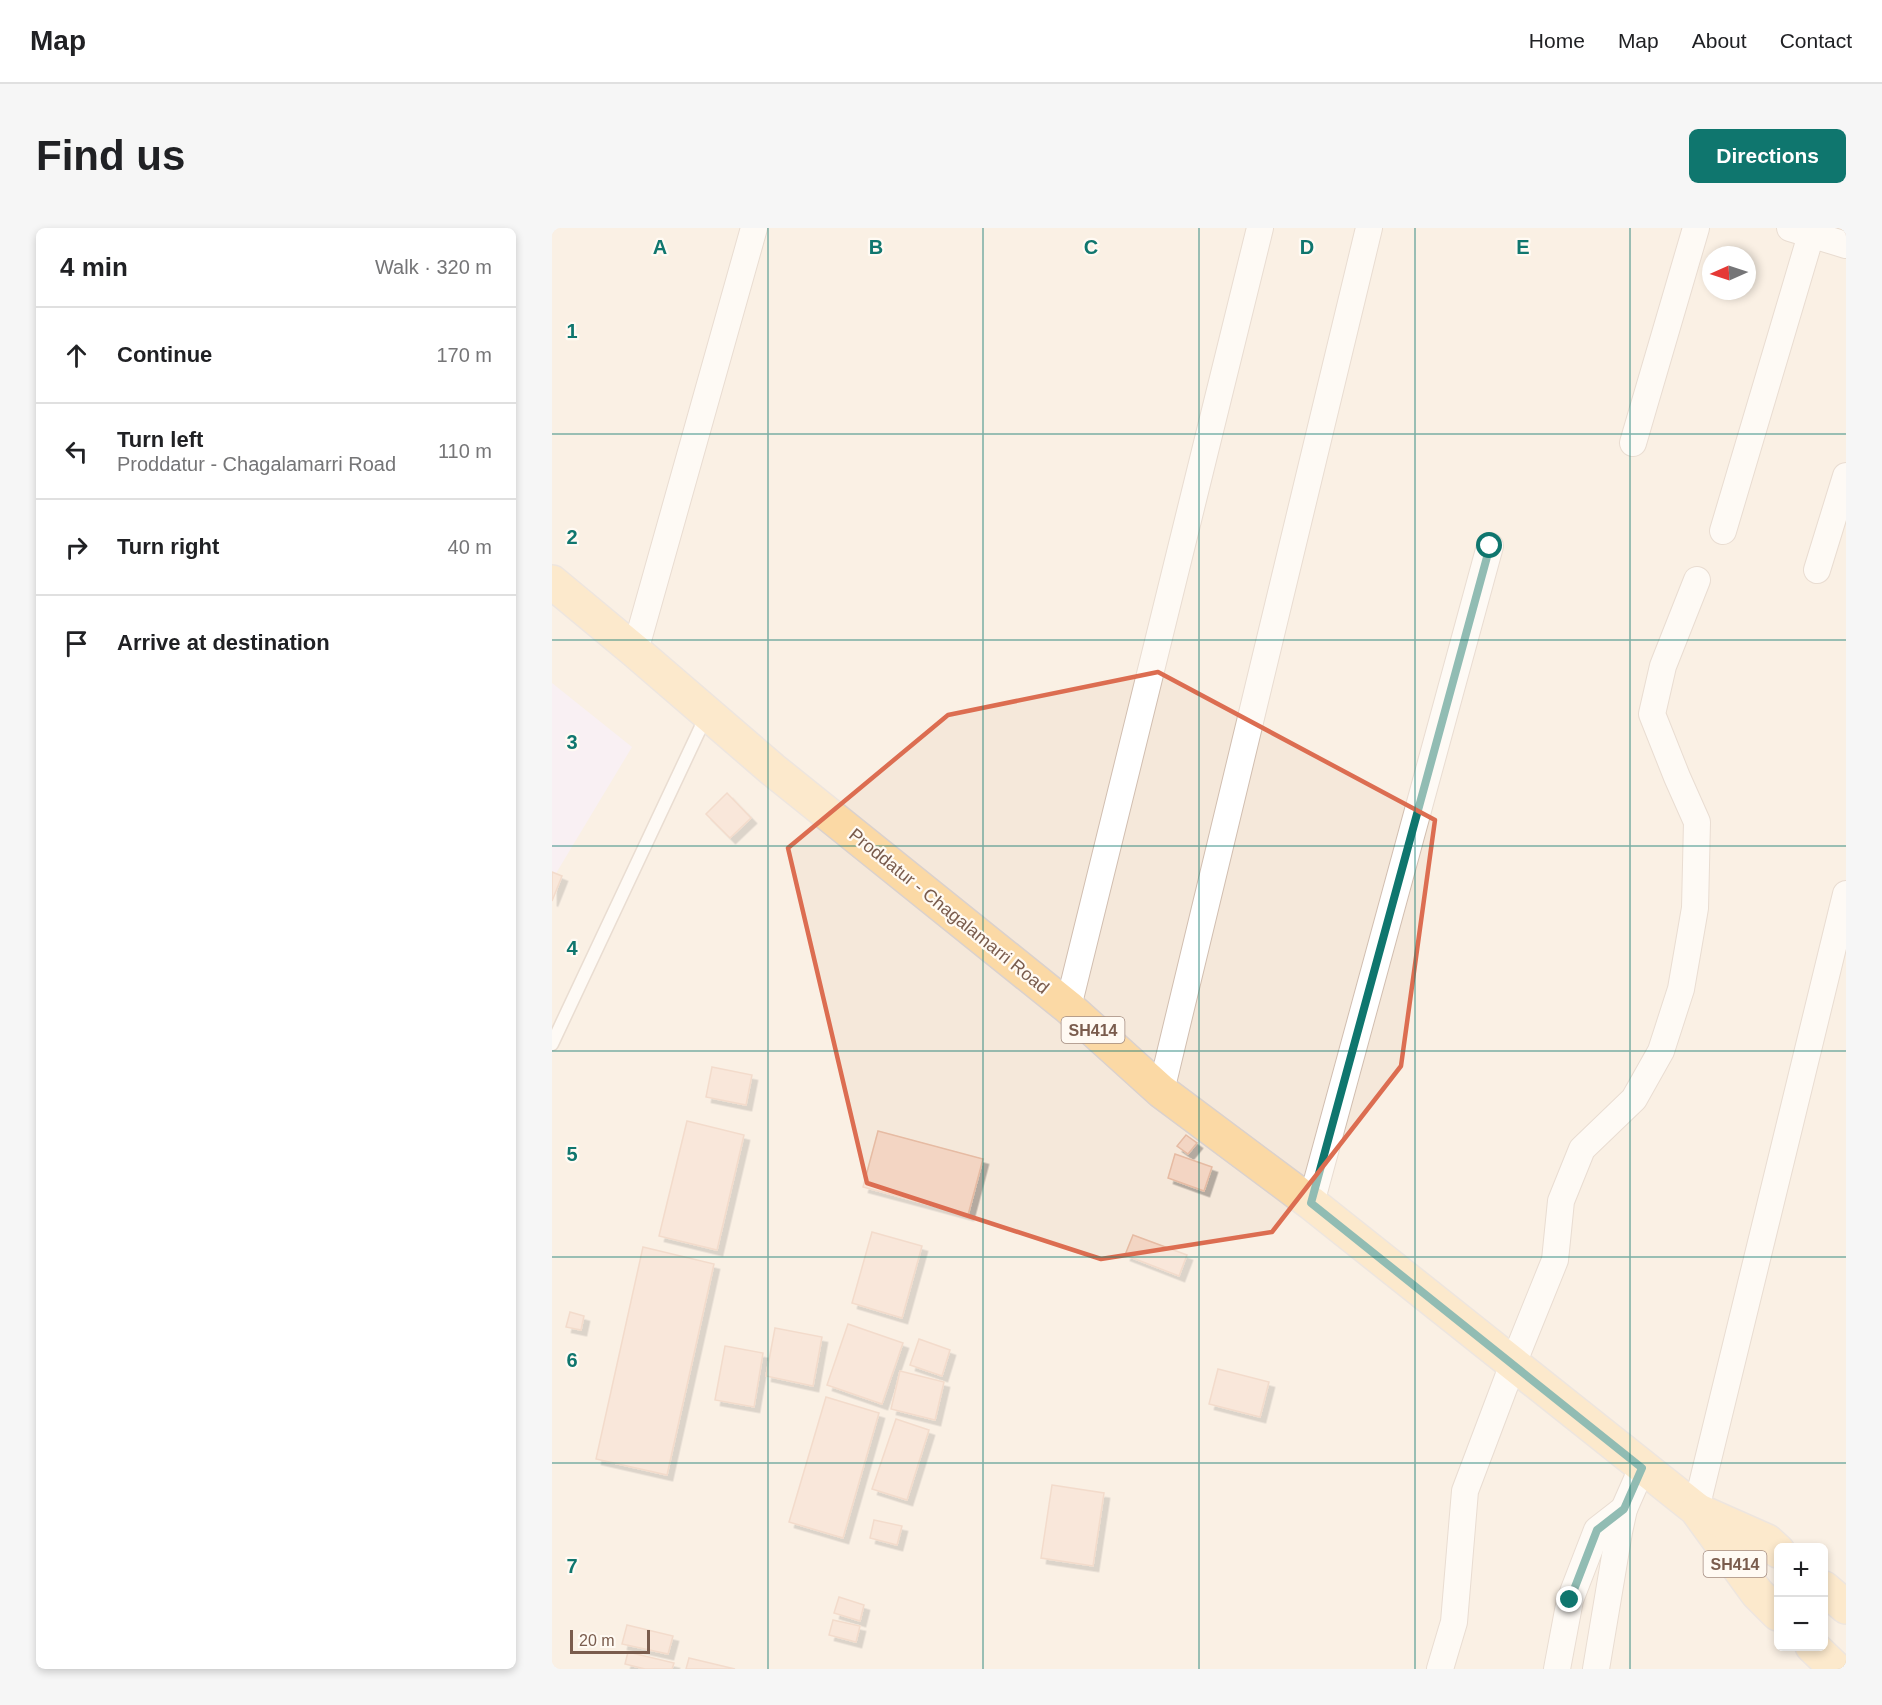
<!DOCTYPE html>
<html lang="en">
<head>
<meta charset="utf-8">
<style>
  :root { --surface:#fff; --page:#f6f6f6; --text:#202124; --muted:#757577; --line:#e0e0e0; --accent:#0f766e }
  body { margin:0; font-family:Arial,sans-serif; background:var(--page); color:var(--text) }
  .controls { position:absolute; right:18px; bottom:18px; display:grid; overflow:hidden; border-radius:9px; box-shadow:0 3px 9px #0003 }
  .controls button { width:54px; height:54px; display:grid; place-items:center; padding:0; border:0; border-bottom:2px solid var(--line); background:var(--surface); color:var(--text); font:30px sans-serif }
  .compass { position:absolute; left:1150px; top:18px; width:54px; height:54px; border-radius:50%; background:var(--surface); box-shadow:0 3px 9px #0003; rotate:267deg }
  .scale { position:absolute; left:18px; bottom:15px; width:80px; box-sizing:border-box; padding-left:6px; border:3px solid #7a5c4d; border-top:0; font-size:16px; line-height:21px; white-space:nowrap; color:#7a5c4d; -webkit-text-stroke:4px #fffaf3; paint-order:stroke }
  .stop { position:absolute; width:18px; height:18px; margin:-14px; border:4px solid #0f766e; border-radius:50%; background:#fff }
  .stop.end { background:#0f766e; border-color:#fff; box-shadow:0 2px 6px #0008 }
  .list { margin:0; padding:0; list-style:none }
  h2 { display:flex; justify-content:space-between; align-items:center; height:78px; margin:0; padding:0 24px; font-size:26px }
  h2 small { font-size:20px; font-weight:400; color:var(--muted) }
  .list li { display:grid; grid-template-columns:39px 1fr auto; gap:18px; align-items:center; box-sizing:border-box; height:96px; padding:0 24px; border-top:2px solid var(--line) }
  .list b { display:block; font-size:22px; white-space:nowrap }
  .list p { margin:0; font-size:20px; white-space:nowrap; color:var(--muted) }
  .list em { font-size:20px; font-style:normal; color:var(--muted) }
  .icon { flex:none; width:33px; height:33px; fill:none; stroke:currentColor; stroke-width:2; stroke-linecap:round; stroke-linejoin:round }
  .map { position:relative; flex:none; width:1294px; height:1441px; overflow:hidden; border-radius:9px }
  header { display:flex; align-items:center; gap:36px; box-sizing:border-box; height:84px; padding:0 30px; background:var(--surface); border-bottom:2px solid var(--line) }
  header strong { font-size:28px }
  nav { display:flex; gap:33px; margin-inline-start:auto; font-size:21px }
  .intro { display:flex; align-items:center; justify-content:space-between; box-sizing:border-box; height:144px; padding:0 36px }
  h1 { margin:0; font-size:42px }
  .button { padding:15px 27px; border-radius:9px; background:var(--accent); color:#fff; font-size:21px; font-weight:700 }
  main { display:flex; gap:36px; padding:0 36px }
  aside { flex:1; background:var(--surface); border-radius:9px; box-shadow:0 3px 9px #0003 }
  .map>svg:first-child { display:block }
</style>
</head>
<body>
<header>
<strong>Map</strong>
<nav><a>Home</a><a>Map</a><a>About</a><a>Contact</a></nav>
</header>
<div class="intro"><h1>Find us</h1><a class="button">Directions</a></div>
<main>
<aside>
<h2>4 min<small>Walk · 320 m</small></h2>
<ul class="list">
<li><svg class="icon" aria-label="ahead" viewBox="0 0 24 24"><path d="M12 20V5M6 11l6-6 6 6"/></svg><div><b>Continue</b></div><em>170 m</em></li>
<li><svg class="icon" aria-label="left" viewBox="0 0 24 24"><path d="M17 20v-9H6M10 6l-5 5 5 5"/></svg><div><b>Turn left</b><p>Proddatur - Chagalamarri Road</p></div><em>110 m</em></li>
<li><svg class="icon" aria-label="right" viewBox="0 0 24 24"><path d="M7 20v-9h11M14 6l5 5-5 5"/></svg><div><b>Turn right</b></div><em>40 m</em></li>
<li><svg class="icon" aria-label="arrive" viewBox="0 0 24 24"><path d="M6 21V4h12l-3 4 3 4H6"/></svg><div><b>Arrive at destination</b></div></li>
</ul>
</aside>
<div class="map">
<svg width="1294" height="1441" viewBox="0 0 1294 1441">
  <defs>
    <filter id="shadow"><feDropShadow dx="5.5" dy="5.5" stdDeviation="0" flood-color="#0004"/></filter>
  </defs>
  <rect width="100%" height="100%" fill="#fdf6ec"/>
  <path fill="#f5e8da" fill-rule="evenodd" d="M0 0H1294V1441H0ZM1159 27H1195V63H1159ZM1226 1320H1272V1418H1226Z"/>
  <path fill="#f3e8fa" d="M0 455 80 519 0 652Z"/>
  <g fill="#f3d5c3" stroke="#e6bba3" stroke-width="1.5" filter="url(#shadow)">
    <path d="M175 565 199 590 178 610 154 586Z"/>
    <path d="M0 644 10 648 0 673Z"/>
    <path d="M160 839 200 847 194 877 154 869Z"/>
    <path d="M135 893 192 907 165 1022 107 1008Z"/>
    <path d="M326 903 431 931 416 987 311 959Z"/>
    <path d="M634 907 645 915 636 926 625 918Z"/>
    <path d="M623 926 660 939 652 963 616 950Z"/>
    <path d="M320 1004 370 1018 350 1090 300 1075Z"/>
    <path d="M581 1007 635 1027 627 1048 573 1027Z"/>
    <path d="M91 1019 162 1036 115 1247 44 1231Z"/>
    <path d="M18 1084 32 1088 29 1102 14 1099Z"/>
    <path d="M296 1096 351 1115 330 1176 275 1157Z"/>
    <path d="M223 1100 270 1109 261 1158 214 1148Z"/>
    <path d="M367 1111 398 1122 390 1148 358 1137Z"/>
    <path d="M173 1118 211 1125 202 1179 163 1172Z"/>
    <path d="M666 1141 717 1154 708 1189 657 1176Z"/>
    <path d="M348 1143 392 1154 383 1192 339 1181Z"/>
    <path d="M274 1169 327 1185 291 1310 237 1294Z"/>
    <path d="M344 1191 377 1202 355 1272 320 1261Z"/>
    <path d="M500 1257 552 1265 541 1338 489 1330Z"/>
    <path d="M322 1292 350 1298 345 1317 318 1310Z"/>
    <path d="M287 1369 312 1377 308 1393 282 1385Z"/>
    <path d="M281 1392 308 1398 304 1414 277 1407Z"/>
    <path d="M75 1397 121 1408 116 1426 70 1416Z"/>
    <path d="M76 1424 122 1435 120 1441H93L73 1436Z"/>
    <path d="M137 1430 183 1441H134Z"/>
  </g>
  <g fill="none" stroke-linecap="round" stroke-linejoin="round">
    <defs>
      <path id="service" d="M0 816 155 486"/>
      <g id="minor">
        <path d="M1238 0 1294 17"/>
        <path d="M1081 215 1144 0"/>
        <path d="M1171 303 1261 0"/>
        <path d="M1265 342 1294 248"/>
        <path d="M83 423 202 0"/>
        <path d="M516 779 708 0"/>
        <path d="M609 863 817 0"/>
        <path d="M759 975 938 318"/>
        <path d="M1144 1281 1294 666"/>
        <path d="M888 1441 902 1394 913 1263 961 1136 1003 1032 1009 973 1030 921 1082 871 1109 823 1129 761 1143 680 1145 594 1125 549 1100 486 1111 438 1145 352"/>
        <path d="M1005 1441 1018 1372 1045 1302 1072 1281"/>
        <path d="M1044 1441 1067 1304 1072 1281 1090 1240"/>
      </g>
      <g id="primary">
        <path d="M0 354 83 423 220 541 516 779 609 863 759 975 1144 1281 1205 1365 1226 1386"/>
        <path d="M1145 1282 1215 1313 1226 1323"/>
        <path d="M1272 1360 1294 1379"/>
        <path d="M1260 1418 1284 1441"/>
      </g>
    </defs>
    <use href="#service" stroke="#d1beb0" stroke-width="15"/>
    <use href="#minor" stroke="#d1beb0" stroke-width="28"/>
    <use href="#primary" stroke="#dad1cd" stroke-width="36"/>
    <use href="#service" stroke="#fff" stroke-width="12"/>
    <use href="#minor" stroke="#fff" stroke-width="26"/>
    <use href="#primary" stroke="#fbd9a5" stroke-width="33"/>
  </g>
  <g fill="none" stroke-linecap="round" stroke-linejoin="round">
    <path stroke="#0f766e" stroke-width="8" d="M938 318 759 975 1090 1240 1072 1281 1045 1302 1018 1372"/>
  </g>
  <path d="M0 0H1294V1441H0ZM606 444 883 592 849 838 720 1004 549 1031 315 955 236 620 396 487Z" fill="#fdf6ec" fill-opacity=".55" fill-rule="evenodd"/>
  <path fill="none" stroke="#dc6d51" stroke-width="4.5" stroke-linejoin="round" d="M606 444 883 592 849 838 720 1004 549 1031 315 955 236 620 396 487Z"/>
  <path fill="none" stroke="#0f766e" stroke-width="1.5" stroke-opacity="0.55" d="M216 0V1441M431 0V1441M647 0V1441M863 0V1441M1078 0V1441M0 206H1294M0 412H1294M0 618H1294M0 823H1294M0 1029H1294M0 1235H1294"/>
  <g text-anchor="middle" stroke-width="4.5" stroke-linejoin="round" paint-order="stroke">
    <g fill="#fffaf3" stroke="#a28b7f" stroke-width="1.5">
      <rect x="509.5" y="789" width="63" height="26" rx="4.5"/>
      <rect x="1151.5" y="1323" width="63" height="26" rx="4.5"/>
    </g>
    <g font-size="16" font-weight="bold" fill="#7a5c4d">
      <text x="541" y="808">SH414</text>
      <text x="1183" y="1342">SH414</text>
    </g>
    <g font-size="18" fill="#7a5c4d" stroke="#fffaf3">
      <text transform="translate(397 683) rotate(39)" y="6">Proddatur - Chagalamarri Road</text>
    </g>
  </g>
  <g font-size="20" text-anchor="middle" font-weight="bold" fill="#0f766e" stroke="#fffaf3" stroke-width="4.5" stroke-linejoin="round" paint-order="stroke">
    <text x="108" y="26">A</text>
    <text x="324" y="26">B</text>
    <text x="539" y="26">C</text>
    <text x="755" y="26">D</text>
    <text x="971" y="26">E</text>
    <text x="20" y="110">1</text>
    <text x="20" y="316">2</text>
    <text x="20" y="521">3</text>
    <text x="20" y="727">4</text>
    <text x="20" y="933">5</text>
    <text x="20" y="1139">6</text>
    <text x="20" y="1345">7</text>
  </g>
</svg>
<div class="controls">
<button>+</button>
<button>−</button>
</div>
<svg class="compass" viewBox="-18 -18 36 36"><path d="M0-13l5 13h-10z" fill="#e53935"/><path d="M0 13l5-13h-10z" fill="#757577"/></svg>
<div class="scale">20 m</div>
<div class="stop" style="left:938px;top:318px"></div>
<div class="stop end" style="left:1018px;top:1372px"></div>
</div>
</main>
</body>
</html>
